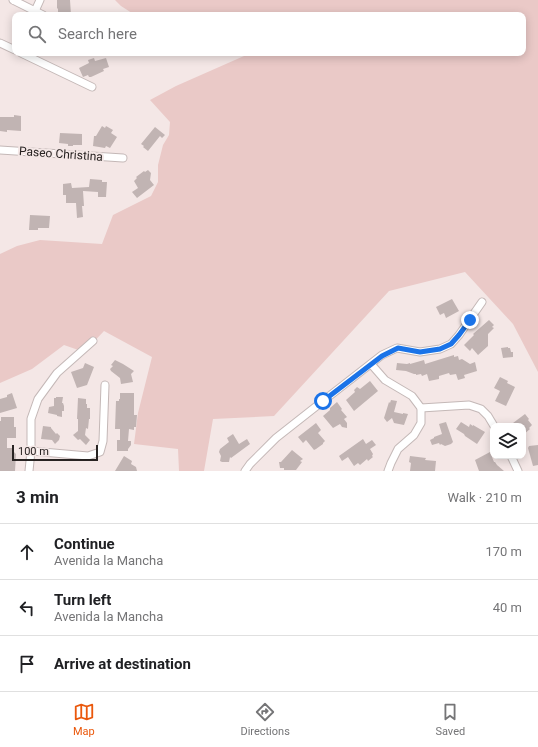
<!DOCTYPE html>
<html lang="en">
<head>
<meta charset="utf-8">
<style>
  :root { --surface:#fff; --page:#f6f6f6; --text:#202124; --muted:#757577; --line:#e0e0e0; --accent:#ea580c }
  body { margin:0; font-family:Roboto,sans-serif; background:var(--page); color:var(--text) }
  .controls { position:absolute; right:12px; bottom:12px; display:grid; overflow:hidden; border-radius:8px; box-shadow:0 2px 10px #0003 }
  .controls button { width:36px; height:36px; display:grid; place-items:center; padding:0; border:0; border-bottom:1px solid var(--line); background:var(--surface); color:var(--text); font:20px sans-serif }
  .scale { position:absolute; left:12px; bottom:10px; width:86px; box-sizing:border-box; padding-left:4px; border:2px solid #282322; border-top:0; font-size:11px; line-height:14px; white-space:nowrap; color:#282322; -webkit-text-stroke:3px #f4e7e6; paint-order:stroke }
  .stop { position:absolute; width:12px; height:12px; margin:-9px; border:3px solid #1a73e8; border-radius:50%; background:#fff }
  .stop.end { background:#1a73e8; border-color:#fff; box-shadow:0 1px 4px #0008 }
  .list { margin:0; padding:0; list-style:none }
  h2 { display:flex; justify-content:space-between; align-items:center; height:52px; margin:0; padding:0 16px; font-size:17px }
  h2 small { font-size:13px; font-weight:400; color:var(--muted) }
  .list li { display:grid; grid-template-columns:26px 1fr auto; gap:12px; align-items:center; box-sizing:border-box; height:56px; padding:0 16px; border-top:1px solid var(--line) }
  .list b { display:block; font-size:15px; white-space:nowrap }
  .list p { margin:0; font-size:13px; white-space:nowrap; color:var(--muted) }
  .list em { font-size:13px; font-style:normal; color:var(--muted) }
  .icon { flex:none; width:22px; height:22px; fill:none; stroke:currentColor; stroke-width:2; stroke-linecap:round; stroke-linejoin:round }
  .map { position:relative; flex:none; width:538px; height:471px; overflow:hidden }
  .search { position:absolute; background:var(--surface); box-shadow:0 2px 10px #0003; left:12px; right:12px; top:12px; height:44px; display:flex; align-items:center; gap:10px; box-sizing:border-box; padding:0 14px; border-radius:8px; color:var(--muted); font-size:15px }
  .sheet { height:220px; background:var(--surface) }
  nav { display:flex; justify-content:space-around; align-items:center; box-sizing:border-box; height:56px; border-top:1px solid var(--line); background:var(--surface); font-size:11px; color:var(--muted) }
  nav a { display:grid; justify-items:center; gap:2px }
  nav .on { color:var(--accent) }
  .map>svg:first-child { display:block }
</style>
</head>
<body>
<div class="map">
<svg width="538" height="471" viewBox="0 0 538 471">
  <rect width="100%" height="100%" fill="#f4e7e6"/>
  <path fill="#eac9c7" d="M115 0H538V372L513 324 465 272 389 291 274 416 213 419 204 471H179L178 449 134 444 138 413 152 357 104 331 84 352 64 345 32 369 0 383V254L17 246 40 240 102 244 113 215 151 196 158 182V165L163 145 169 135 170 122 150 100 176 86 244 56 263 53H523V15H135L121 6Z"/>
  <g fill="#c1b4b3">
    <path d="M57 0H70L71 15H61L58 12V9L57 8Z"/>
    <path d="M94 58 95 61 106 58 109 67 103 69 104 71 91 77H89L88 75 83 77 79 68 89 63 88 60Z"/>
    <path d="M14 115 21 116V131L7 130V132L0 131V117H14Z"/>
    <path d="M102 126 105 128 106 126 113 130 111 133 117 137 110 148 106 146 105 148 93 146 94 136H96Z"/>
    <path d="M155 127 165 135 162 138 160 136 148 151 143 147 144 146 141 144Z"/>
    <path d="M60 133 82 134V145H73V146H68V144L59 143Z"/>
    <path d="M148 170 151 173 150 180 154 185 137 198 132 192 138 188 134 181 137 178 136 177 144 171 145 172Z"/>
    <path d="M90 179 102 180V182H107L106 197H98V192L83 191 84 206H82L83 217 77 218 76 203H66V195H63V184L71 183 72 188 89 187Z"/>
    <path d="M30 215 50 216 49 228H38V230H29Z"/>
    <path d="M452 299 459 311 446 318 444 313 440 315 436 307Z"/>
    <path d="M489 320 494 325 492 327 494 328 488 334V346L478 355 472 348 470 351 464 345 474 335 473 334Z"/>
    <path d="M508 347V348H510L511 352H513V357L503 358 501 348Z"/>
    <path d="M454 355V357L458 356 459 360 462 359 470 364 475 362 477 371 464 375 465 378 458 380 456 374 450 375 449 373 439 376V379L429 381 427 374 422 376 421 374 416 375V374H414L406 371 396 370 397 363 407 364 410 363V364L424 360 425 364Z"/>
    <path d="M115 360 123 364 134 371 131 374 133 382 121 384 120 378 111 371 110 369 113 366 111 365Z"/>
    <path d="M85 363 94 367 87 385 77 388 71 372 83 368Z"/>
    <path d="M500 377 508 381 507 383 515 387 506 406 495 401 500 391 494 388Z"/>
    <path d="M370 381 378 391 354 411 346 400 355 392 354 390 357 387 360 389Z"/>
    <path d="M12 393 17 408 0 413V399L7 397V395Z"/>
    <path d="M120 393H134V415H137L136 427H134V430L129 429 128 441H131V445L128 449V451H117V440H120V429H115L116 401H119V399H120Z"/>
    <path d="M56 397H63L62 403H63L64 406V411H62V417L57 416V415L48 413 49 407 54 406V398H56Z"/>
    <path d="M78 398 86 399V404H87V408H90V419H89L88 429 86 428 85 435 90 440 86 445 80 439 78 440 73 435 78 431V419H77Z"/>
    <path d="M391 400 397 401 394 412 403 414V413L408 414 404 425 394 423 392 418 387 422 384 418 389 402 390 403Z"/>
    <path d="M337 402 342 409 341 410 347 417 344 419 347 423V428L342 427 340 424 333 428 323 416 330 410V408Z"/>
    <path d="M525 414 529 419 528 420 532 425 529 428 530 429 523 435V426H509Z"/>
    <path d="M1 417H14V427H16V438H7V448H14L13 451 16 454 15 471H0V421H1Z"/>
    <path d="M446 422 453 442 451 444 445 446 441 444 440 445 439 443 432 445 430 440 434 438V437L442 434 439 424Z"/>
    <path d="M461 422 469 427 470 424 473 426V425L485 432 477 444 465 436 464 434 456 429Z"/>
    <path d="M316 423 321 430 318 433 325 441 323 443V444L316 449 314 450 306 440 303 443 298 437Z"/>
    <path d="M43 426 51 427V428L56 434 57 433 60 436 59 440 55 444 52 440 41 439Z"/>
    <path d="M233 434 239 444 247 439 250 444 231 458 230 457 229 462H222L220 461 221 456 219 452 220 449 229 442 227 438Z"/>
    <path d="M363 439 366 444 372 440 376 445 370 449 373 454 372 456 373 457 368 461 367 459 360 465 358 463 354 466 348 457 342 461 339 456Z"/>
    <path d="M538 445V465L533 466 528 448 529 446Z"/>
    <path d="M292 450 303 459 300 461 302 462 296 470H284V468H280L279 462H281Z"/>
    <path d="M490 452 494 462H495L497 465 504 471H479L475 460Z"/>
    <path d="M124 456 132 461 131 464 136 467 137 471H115Z"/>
    <path d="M410 456 426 458 425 460 436 461 435 471H410L411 463 409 462Z"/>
  </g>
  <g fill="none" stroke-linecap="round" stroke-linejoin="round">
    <defs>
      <g id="minor">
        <path d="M13 0 43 15"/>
        <path d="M35 11 40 0"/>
        <path d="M0 43 15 50"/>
        <path d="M21 53 92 87"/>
        <path d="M0 150 123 158"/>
        <path d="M371 364 385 380 412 396 421 408V423L414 435 398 449 391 463 388 471"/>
        <path d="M421 408 469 405 481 409 488 416 494 426"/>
        <path d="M31 451 88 456 100 452 103 441 105 385"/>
        <path d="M511 456 518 471"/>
        <path d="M29 471 31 451V419L38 399 57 373 93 341"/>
        <path d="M245 471 250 464 276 438 323 401 382 355 397 348 420 352 440 349 451 344 459 335 482 302"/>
      </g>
    </defs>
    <use href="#minor" stroke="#c4b8b7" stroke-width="9"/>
    <use href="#minor" stroke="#fff" stroke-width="7"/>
  </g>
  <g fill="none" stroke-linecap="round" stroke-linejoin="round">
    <path stroke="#1a73e8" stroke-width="5" d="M323 401 382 356 398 348 420 352 440 349 451 344 459 335 470 320"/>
  </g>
  <g text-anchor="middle" stroke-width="4" stroke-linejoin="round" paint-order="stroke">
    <g font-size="12" fill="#282322" stroke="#f4e7e6">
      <text transform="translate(61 154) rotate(4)" y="4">Paseo Christina</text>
    </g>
  </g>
</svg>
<div class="controls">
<button><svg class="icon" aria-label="layers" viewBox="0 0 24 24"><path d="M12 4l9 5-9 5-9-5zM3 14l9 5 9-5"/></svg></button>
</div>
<div class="scale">100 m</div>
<div class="stop" style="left:323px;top:401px"></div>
<div class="stop end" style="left:470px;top:320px"></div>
<div class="search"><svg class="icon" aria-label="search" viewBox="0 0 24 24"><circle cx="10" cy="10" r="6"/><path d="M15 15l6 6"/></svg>Search here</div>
</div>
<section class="sheet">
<h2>3 min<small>Walk · 210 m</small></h2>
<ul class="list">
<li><svg class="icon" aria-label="ahead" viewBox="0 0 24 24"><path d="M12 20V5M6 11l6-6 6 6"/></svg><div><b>Continue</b><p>Avenida la Mancha</p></div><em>170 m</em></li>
<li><svg class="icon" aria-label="left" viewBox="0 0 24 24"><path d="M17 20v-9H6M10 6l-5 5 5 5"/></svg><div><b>Turn left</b><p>Avenida la Mancha</p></div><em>40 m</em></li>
<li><svg class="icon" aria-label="arrive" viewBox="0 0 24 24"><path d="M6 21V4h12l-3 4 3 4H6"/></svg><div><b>Arrive at destination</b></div></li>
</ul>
</section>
<nav>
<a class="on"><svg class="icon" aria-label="map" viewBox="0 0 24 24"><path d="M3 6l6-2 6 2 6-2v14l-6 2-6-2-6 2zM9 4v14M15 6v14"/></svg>Map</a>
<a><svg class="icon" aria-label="directions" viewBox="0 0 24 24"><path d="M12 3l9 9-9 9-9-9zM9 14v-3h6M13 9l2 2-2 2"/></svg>Directions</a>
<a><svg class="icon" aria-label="saved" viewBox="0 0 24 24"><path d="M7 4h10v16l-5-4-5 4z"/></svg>Saved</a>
</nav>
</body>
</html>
